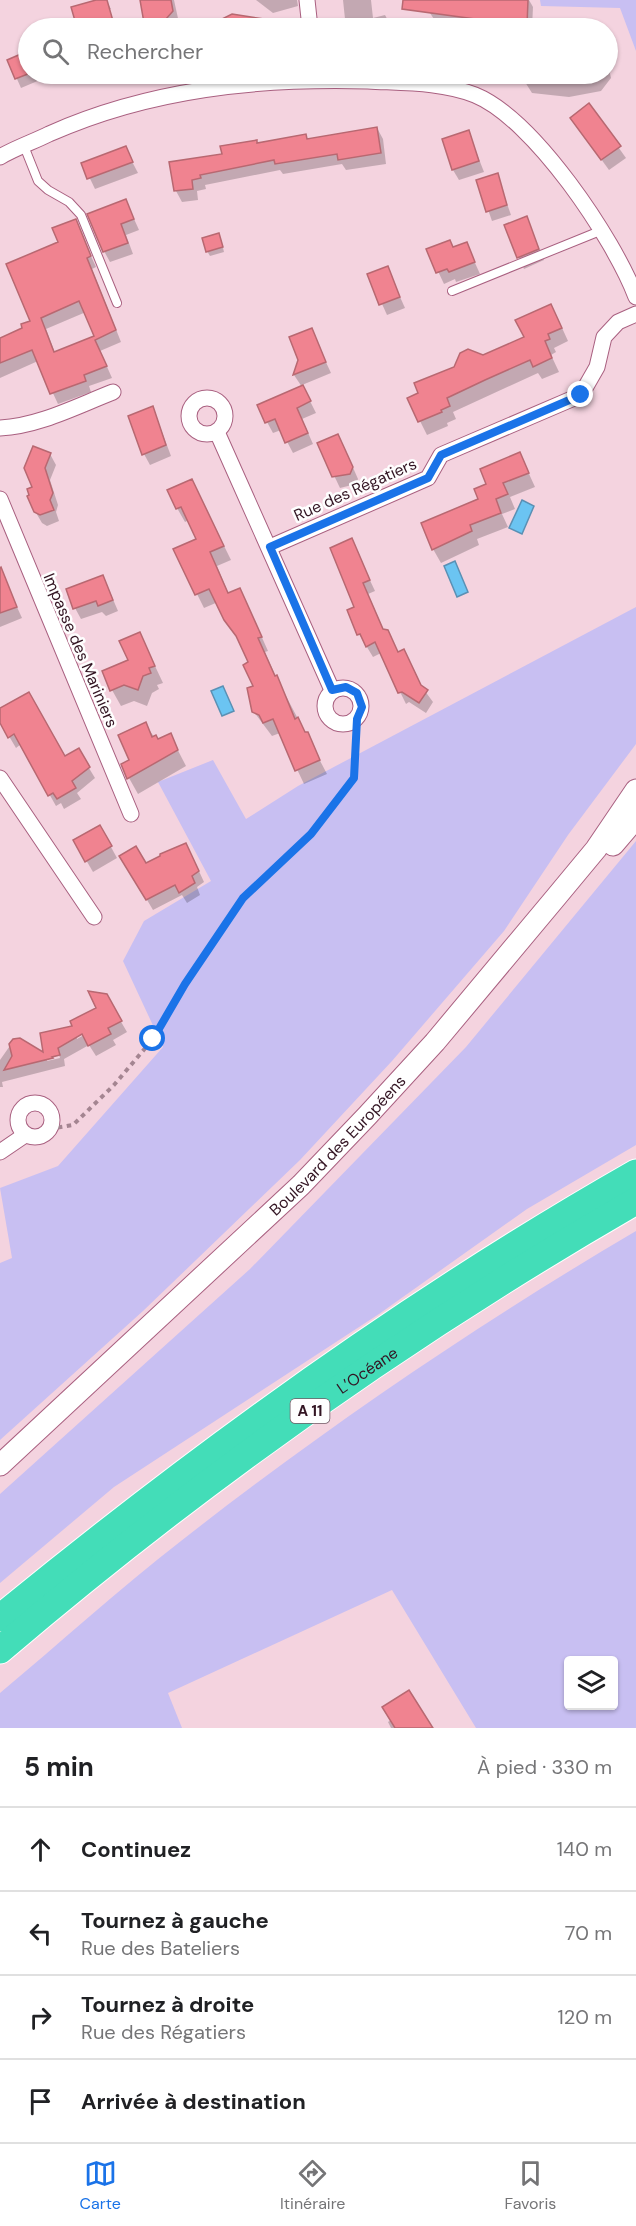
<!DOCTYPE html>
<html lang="fr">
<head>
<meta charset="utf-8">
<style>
  :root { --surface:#fff; --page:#f2f2f2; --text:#202124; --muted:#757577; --line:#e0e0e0; --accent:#1a73e8 }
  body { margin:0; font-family:"DM Sans",sans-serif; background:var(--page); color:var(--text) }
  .controls { position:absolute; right:18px; bottom:18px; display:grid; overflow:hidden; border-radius:6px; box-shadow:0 2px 4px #0004 }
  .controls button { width:54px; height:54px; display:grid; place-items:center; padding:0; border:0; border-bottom:2px solid var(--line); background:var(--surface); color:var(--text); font:30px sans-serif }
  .stop { position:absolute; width:18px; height:18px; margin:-14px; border:4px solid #1a73e8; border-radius:50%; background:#fff }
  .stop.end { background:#1a73e8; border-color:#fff; box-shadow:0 2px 6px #0008 }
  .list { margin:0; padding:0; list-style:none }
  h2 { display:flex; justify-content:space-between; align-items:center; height:78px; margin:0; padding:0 24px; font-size:26px }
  h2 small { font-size:20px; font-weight:400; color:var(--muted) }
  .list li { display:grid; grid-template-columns:39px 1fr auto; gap:18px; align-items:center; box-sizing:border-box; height:84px; padding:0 24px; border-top:2px solid var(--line) }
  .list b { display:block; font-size:22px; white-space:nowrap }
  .list p { margin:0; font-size:20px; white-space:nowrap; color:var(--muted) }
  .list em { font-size:20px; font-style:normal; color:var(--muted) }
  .icon { flex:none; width:33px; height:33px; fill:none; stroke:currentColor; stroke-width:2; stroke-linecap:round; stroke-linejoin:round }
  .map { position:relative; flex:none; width:636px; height:1728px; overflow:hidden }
  .search { position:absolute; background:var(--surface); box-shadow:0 2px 4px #0004; left:18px; right:18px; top:18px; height:66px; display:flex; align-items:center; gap:15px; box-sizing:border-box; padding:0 21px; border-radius:33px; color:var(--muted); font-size:22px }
  .sheet { height:414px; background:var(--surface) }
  nav { display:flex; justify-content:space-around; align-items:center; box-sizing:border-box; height:84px; border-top:2px solid var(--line); background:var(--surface); font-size:16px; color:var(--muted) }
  nav a { display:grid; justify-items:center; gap:3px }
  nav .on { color:var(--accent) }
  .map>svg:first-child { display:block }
</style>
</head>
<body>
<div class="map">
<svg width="636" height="1728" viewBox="0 0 636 1728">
  <rect width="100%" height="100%" fill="#f4d3df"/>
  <g fill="#c8bff2" fill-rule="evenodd">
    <path d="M540 0H636V51L620 8 541 6Z"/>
    <path d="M636 607V744L568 835 504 931 392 1061 300 1160 143 1311 0 1440V1263L12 1258 0 1188 58 1166 163 1047 123 961 144 921 211 881 158 782 213 760 246 819 298 786Z"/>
    <path d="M636 841V1145L527 1209 379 1314 114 1487 0 1583V1494L250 1269 466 1047Z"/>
    <path d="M636 1231V1728H476L392 1590 168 1693 182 1728H0V1693C60 1643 119 1589 181 1541 325 1428 478 1324 636 1231ZM568 1660H614V1706H568Z"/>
  </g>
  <g fill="#6bc4f2" stroke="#5a90b4" stroke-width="1.5">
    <path d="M522 500 534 506 522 534 509 528Z"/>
    <path d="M455 561 468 592 457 597 444 566Z"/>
    <path d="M223 686 234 711 222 716 211 691Z"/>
  </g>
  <g fill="#0003" fill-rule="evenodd">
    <path d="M106 0 111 9H108L114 28H79L73 8Z"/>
    <path d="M142 0H174L179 23 173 28H149Z"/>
    <path d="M256 0H297L298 6 273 13Z"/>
    <path d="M343 0H371L373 18 385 15 392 28H322L321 25 345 19Z"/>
    <path d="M431 0H529L533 7 532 28H474L437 24 430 13Z"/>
    <path d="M28 53V74H46L47 77 21 88 9 61Z"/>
    <path d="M608 65 611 78 601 91 569 97 532 93 525 82 526 74H608Z"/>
    <path d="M589 106 626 158 609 170 572 119Z"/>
    <path d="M377 128 383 139 386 164 346 170 342 164 283 174 280 170 205 185 206 189 197 191 198 200 182 202 176 191 171 163 224 155 258 145 306 136 308 140Z"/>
    <path d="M468 131 484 172 459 180 453 170Z"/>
    <path d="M125 148 138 173 95 189 83 164Z"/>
    <path d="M497 175 511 215 492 221 478 181Z"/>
    <path d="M126 201 139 230 126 235 133 254 110 262 104 251Z"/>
    <path d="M526 218 544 260 524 269 506 226Z"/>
    <path d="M75 221 96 267 92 269 121 342 100 351 112 378 89 386 91 392 58 404 38 361 0 378V341L24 329 32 322 60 243ZM86 312 96 337 55 353 46 329Z"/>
    <path d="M221 240 224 252 210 256 207 251Z"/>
    <path d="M466 243 480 274 456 282 455 279 444 284 428 250 453 248Z"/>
    <path d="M387 268 405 308 387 315 369 275Z"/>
    <path d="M558 319 568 341 554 348 556 352 551 355 559 372 542 379 538 373 453 412 456 419 447 423 448 426 427 435 409 399 483 357 526 338Z"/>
    <path d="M311 330 331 373 302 385 316 413 302 419 313 444 293 453 281 430 273 433 267 422 302 387 294 375Z"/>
    <path d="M153 408 171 456 150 465 144 454Z"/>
    <path d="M319 444 344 447 358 479 356 484 340 488Z"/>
    <path d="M50 454 56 465 50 480 58 505 56 512 59 521 47 526 42 523 35 511 31 495Z"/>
    <path d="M520 454 535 487 510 497 515 509 502 514 508 527 477 539 479 545 441 563 433 549Z"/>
    <path d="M192 481 231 560 217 566 229 595 239 590 247 604 268 651 265 652 276 677 327 774 304 784 280 733 272 736 254 712 255 686 251 663 218 602 204 608 175 550 198 540 189 520 185 522 177 508Z"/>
    <path d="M351 540 375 591 368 594 384 631 398 653 404 651 422 687 433 702 426 713 409 702 406 704 381 653 373 657 359 634Z"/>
    <path d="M103 576 118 611 106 616 102 612 81 619 75 608Z"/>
    <path d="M6 583 22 618 0 627V586Z"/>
    <path d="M140 634 163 683 157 685 159 689 152 693 147 706 134 701 121 706 112 690 129 661Z"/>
    <path d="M0 710 64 758 78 750 95 778 77 793 81 799 64 809 61 803 56 806 21 744 16 748 0 721Z"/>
    <path d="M145 724 157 741 170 735 186 766 138 794 129 778 131 761Z"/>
    <path d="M100 827 117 858 93 872 75 841Z"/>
    <path d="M121 856 146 865 192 856 204 882 197 887 200 895 187 903 182 895 153 910Z"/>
    <path d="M106 996 127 1032 113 1040 116 1045 96 1056 89 1045 64 1059 65 1066 2 1082 3 1087H0V1060L14 1040 45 1054 97 1009ZM89 1032 77 1039V1036ZM59 1055 60 1058 47 1061V1058Z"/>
    <path d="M391 1720 431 1728H391L388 1722Z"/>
  </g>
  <g fill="#f08390" stroke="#b86871" stroke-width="1.5" fill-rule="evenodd">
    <path d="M96 0H107L113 21 77 28 71 7Z"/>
    <path d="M140 0H171L173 11 166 19 144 23Z"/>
    <path d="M403 0H528L527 26 402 9Z"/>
    <path d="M232 14 270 20 269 28H204Z"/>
    <path d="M28 51V74L15 79 7 60Z"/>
    <path d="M589 103 621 146 601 160 570 118Z"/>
    <path d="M377 127 381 153 338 160 337 154 275 164 274 160 200 175 201 178 192 180 193 189 174 191 169 162 222 154 220 146 257 140V143L306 134 307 139Z"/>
    <path d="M469 130 479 161 452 170 442 139Z"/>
    <path d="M126 146 133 162 87 179 81 163Z"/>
    <path d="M498 173 507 205 486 212 476 180Z"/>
    <path d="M126 199 134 219 121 224 128 243 103 252 87 214Z"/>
    <path d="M527 216 539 249 517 258 504 225Z"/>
    <path d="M76 219 91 256 87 258 116 330 95 340 107 366 84 375 86 381 50 394 32 350 0 363V338L22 328 21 324 30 321 6 264 58 242 52 228ZM79 301 94 336 54 352 41 318Z"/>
    <path d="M219 233 223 247 206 252 202 238Z"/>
    <path d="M450 240 453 247 467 242 475 262 449 272 447 269 436 273 426 249Z"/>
    <path d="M388 266 400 297 379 305 367 274Z"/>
    <path d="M551 304 562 328 548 334 550 339 545 341 552 358 533 367 530 360 485 380 447 398 450 406 441 410 442 412 418 422 407 398 418 393 414 383 454 367 460 353 468 349 483 355 524 337 515 320Z"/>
    <path d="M312 328 326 362 293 375 298 360 289 337Z"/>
    <path d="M303 385 311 401 297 408 308 433 285 443 275 419 265 423 257 405Z"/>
    <path d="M153 406 166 445 142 455 128 416Z"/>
    <path d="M338 434 353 467 350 474 332 477 317 443Z"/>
    <path d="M33 446 51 453 45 468 53 493 50 500 54 510 40 515 34 512 27 496 29 495 27 489 32 487 24 468Z"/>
    <path d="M520 452 529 473 503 483 508 494 496 499 501 513 470 525 472 531 432 550 421 523 478 499 474 489 486 484 480 469Z"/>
    <path d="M192 479 224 546 210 552 228 593 240 588 262 637 258 638 275 676 277 675 295 719 298 717 305 732H308L320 760 295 771 273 719 263 723 259 715 252 712 247 688 253 686 243 665 248 662 236 636 224 620 209 589 195 595 173 549 196 539 181 507 176 509 167 490Z"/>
    <path d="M352 538 370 580 363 583 383 629 388 630 398 652 404 649 421 685 428 690 419 703 402 692 398 693 375 642 366 647 360 634 357 635 347 610 354 607 330 548Z"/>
    <path d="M1 567 17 607 0 613V568Z"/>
    <path d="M103 575 113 600 98 606 96 601 73 609 66 589Z"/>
    <path d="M140 632 155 666 149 668 151 673 143 676 138 690 124 685 110 691 102 671 128 660 119 641Z"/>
    <path d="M29 692 65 756 79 748 90 767 72 781 76 788 57 799 53 793 48 796 14 734 8 738 0 723V708Z"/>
    <path d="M146 722 152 737 156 735 158 739 171 733 178 750 127 779 121 764 129 760 118 735Z"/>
    <path d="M100 825 112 846 85 862 73 840Z"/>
    <path d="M186 843 199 871 192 876 195 883 179 893 175 885 146 900 119 856 136 846 146 863 160 856V854Z"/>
    <path d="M88 991 107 994 122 1021 108 1028 111 1034 88 1046 82 1034 58 1048 60 1055 52 1057 53 1058 4 1070 12 1056 9 1044 13 1039 20 1038 43 1052 40 1033 72 1026 70 1021 96 1008Z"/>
    <path d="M409 1690 433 1728H395L382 1707Z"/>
  </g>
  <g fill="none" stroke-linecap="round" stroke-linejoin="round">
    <defs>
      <g id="service">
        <path d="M24 146 38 181 48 190 69 202 81 215 117 303"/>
        <path d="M452 291 600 231"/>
      </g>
      <g id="minor">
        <path d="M307 0 310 28"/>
        <path d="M0 157C15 148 33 142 49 134 150 89 258 78 368 81 404 83 441 82 475 95 534 119 614 239 636 297"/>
        <circle cx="207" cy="416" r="18"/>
        <path d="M0 428C39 426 77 406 113 392"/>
        <path d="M217 432 332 690"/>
        <path d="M0 499 131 814"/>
        <path d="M270 547 428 478 441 455 581 395 597 367 604 337 618 322 636 314"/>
        <circle cx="343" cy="706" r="18"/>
        <path d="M0 778 94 917"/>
        <circle cx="35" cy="1120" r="17"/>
        <path d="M0 1152 25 1135"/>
      </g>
      <g id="secondary">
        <path d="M613 845 636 818"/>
        <path id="s1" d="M0 1465 301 1185 367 1116 435 1042 557 896 596 849 636 790"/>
      </g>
      <g id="motorway">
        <path d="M0 1618C200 1454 411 1301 636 1173"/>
        <path id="s2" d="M0 1650C197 1482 412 1330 636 1201"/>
      </g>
    </defs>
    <use href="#service" stroke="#a96080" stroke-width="10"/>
    <use href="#minor" stroke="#a96080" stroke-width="17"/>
    <use href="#secondary" stroke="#a96080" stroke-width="23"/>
    <use href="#motorway" stroke="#fff" stroke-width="29"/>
    <path stroke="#a48591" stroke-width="4" stroke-dasharray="4.5 4.5" stroke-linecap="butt" d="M49 1129 73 1125 114 1085 153 1039 185 984 243 898 311 834 354 778 357 719"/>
    <use href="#service" stroke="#fff" stroke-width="8"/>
    <use href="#minor" stroke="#fff" stroke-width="15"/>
    <use href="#secondary" stroke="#fff" stroke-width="21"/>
    <use href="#motorway" stroke="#43ddb8" stroke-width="27"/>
  </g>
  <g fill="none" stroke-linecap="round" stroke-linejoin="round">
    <path stroke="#1a73e8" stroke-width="8" d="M153 1039 185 984 243 898 311 834 354 778 357 719 362 707 357 693 346 687 332 690 270 547 428 478 441 455 581 395"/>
  </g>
  <g text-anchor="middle" stroke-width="5" stroke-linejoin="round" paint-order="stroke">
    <rect fill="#fefefe" stroke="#705b65" stroke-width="1.5" x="290.5" y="1399" width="39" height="24" rx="4.5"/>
    <g font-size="15" font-weight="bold" fill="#331523">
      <text x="310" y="1416">A 11</text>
    </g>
    <g font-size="16" fill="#331523" stroke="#fefefe">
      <text transform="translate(355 489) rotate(-24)" y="6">Rue des Régatiers</text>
      <text transform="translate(81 650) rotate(67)" y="6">Impasse des Mariniers</text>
      <text dy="6" stroke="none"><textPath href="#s1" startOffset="465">Boulevard des Européens</textPath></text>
      <text dy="6" stroke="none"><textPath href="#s2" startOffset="462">L’Océane</textPath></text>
    </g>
  </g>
</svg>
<div class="controls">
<button><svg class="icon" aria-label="layers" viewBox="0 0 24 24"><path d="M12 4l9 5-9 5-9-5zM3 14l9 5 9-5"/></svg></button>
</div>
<div class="stop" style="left:153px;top:1039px"></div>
<div class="stop end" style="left:581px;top:395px"></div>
<div class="search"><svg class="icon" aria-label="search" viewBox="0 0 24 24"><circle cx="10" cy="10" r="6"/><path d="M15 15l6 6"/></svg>Rechercher</div>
</div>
<section class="sheet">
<h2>5 min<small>À pied · 330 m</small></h2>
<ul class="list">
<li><svg class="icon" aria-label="ahead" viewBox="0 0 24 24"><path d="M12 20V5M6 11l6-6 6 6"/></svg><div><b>Continuez</b></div><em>140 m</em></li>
<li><svg class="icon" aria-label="left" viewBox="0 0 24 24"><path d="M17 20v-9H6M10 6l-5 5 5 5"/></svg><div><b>Tournez à gauche</b><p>Rue des Bateliers</p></div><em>70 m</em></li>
<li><svg class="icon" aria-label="right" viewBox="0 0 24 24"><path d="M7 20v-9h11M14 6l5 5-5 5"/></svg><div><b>Tournez à droite</b><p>Rue des Régatiers</p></div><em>120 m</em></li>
<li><svg class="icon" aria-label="arrive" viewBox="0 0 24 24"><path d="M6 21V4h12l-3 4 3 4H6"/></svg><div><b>Arrivée à destination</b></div></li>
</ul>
</section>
<nav>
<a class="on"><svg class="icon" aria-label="map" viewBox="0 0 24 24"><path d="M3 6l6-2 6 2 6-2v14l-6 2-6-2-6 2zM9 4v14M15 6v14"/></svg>Carte</a>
<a><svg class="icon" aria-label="directions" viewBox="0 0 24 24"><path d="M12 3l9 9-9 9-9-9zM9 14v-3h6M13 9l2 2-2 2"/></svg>Itinéraire</a>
<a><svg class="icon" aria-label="saved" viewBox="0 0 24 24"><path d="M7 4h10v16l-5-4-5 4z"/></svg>Favoris</a>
</nav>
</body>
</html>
